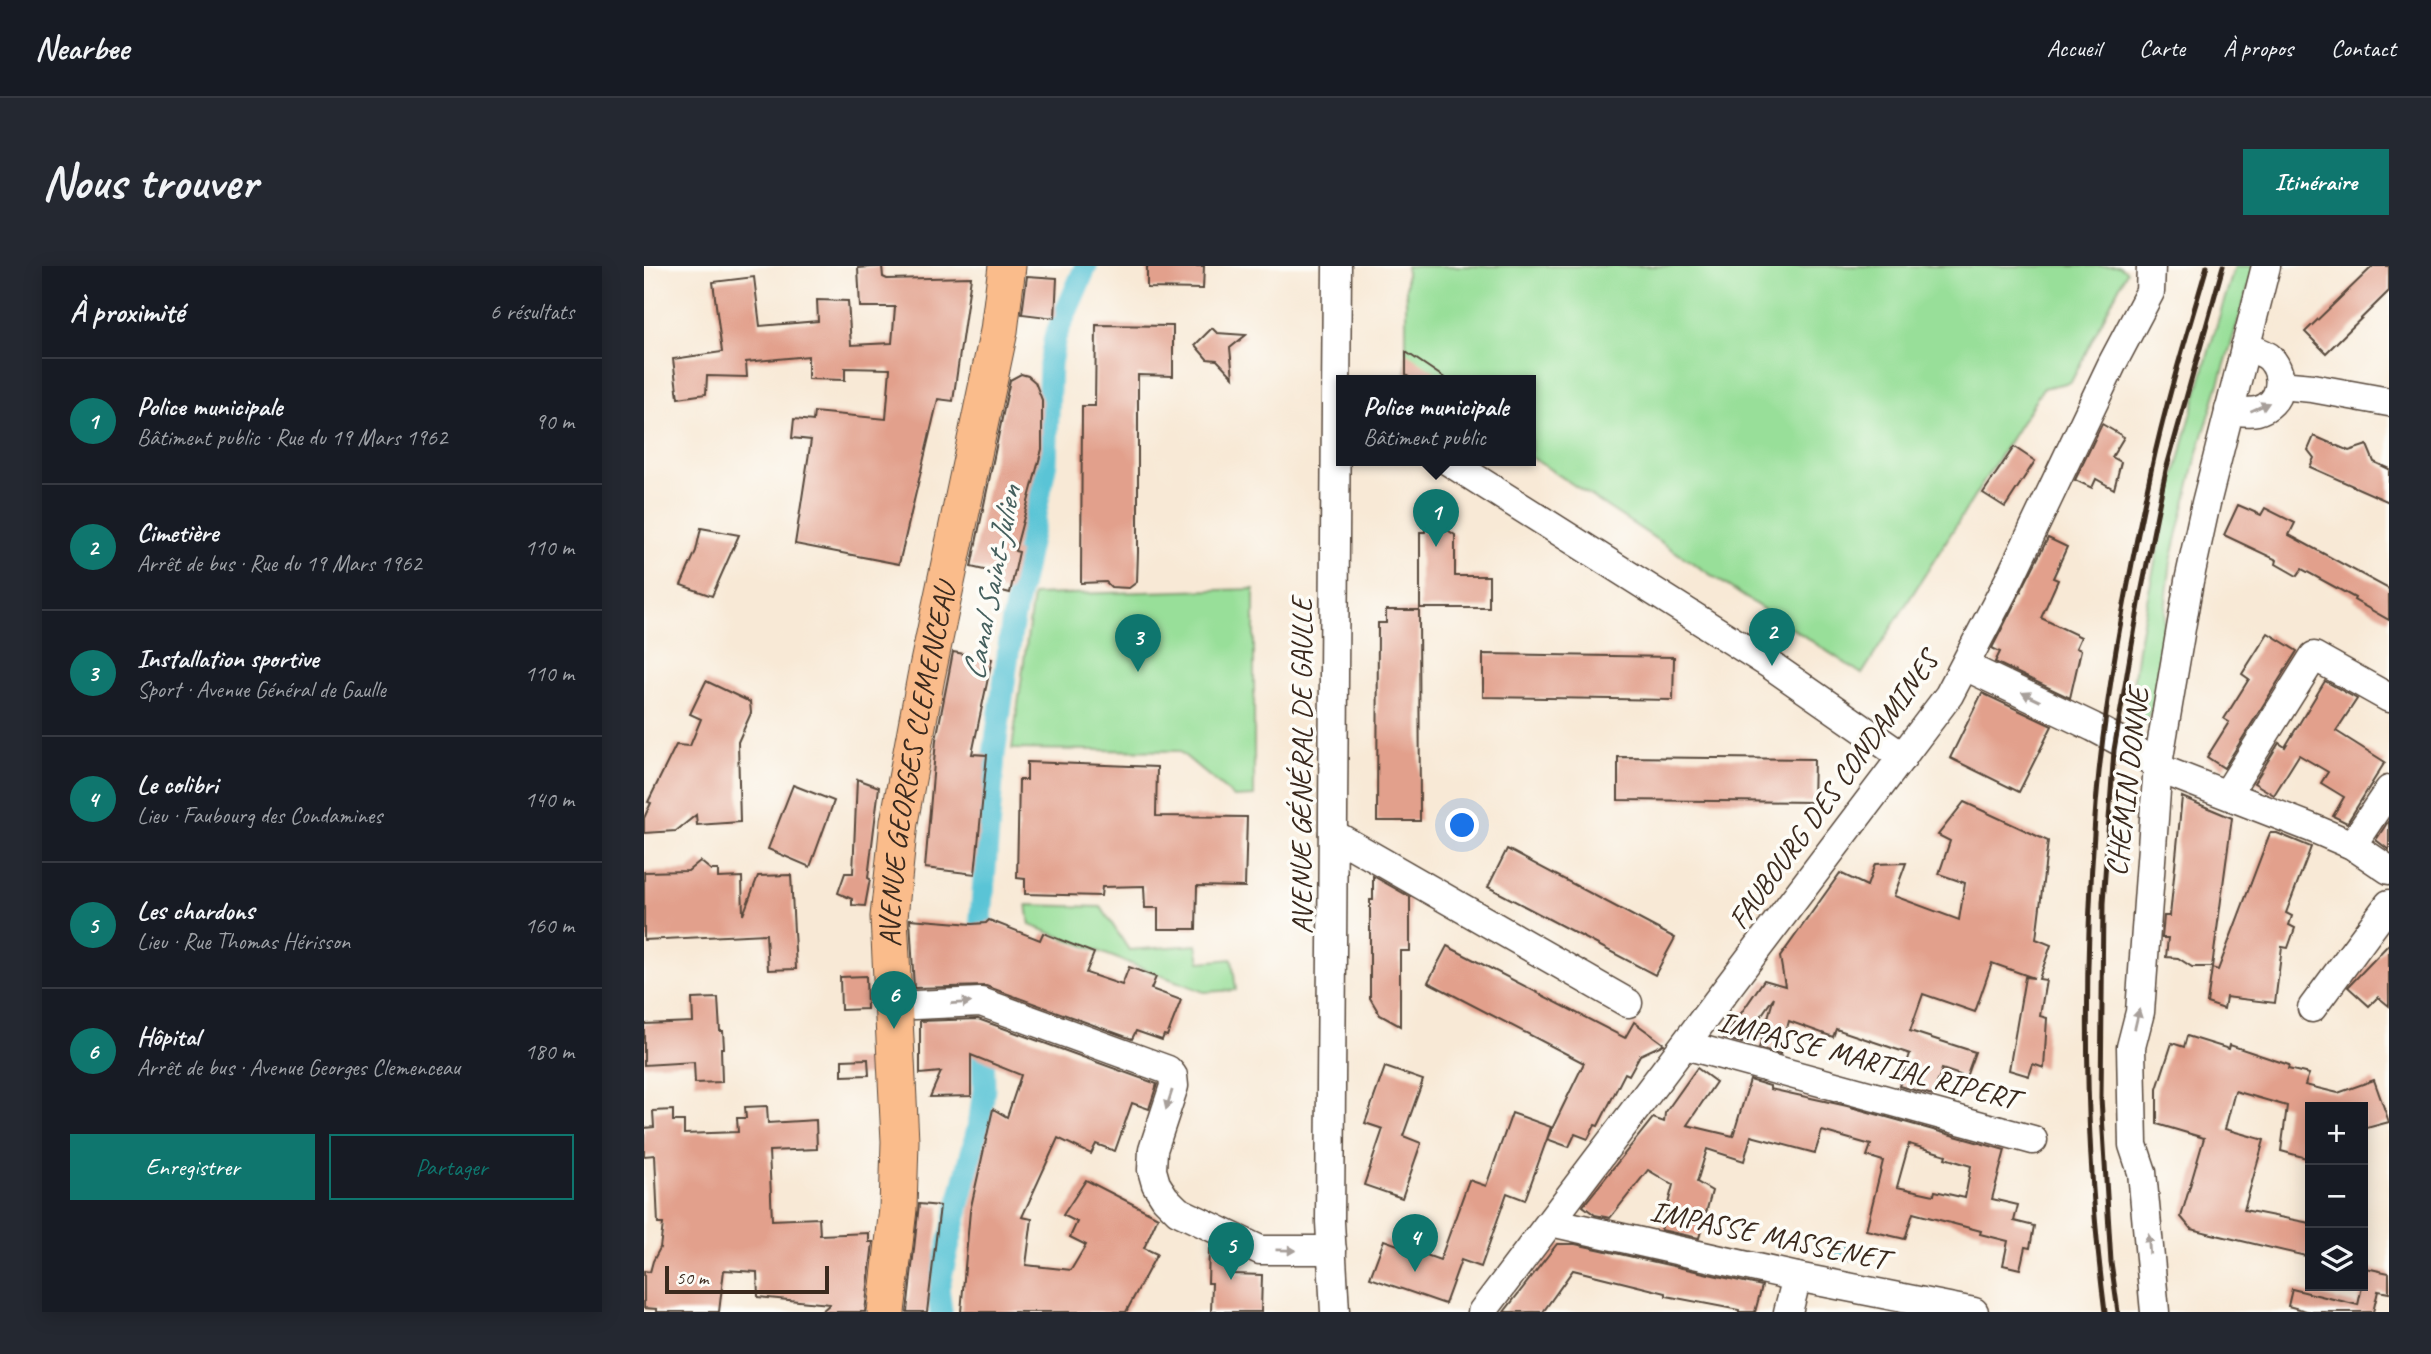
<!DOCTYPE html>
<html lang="fr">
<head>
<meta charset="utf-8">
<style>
  :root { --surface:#171b24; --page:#242831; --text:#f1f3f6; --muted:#9ea1a6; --line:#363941; --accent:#0f766e }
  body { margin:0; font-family:Caveat,sans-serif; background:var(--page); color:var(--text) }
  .controls { position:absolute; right:21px; bottom:21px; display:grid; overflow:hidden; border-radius:0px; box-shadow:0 4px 18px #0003 }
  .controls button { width:63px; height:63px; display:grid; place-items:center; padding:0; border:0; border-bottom:2px solid var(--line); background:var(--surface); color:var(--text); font:35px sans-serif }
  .scale { position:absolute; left:21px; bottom:18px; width:164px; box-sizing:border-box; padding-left:7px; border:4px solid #3b2a1e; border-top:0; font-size:19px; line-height:24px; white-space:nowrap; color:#3b2a1e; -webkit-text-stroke:5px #fdfcf7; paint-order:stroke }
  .you { position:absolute; left:819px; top:560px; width:24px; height:24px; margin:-18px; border:5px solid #fff; border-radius:50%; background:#1a73e8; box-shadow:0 0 0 10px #1a73e833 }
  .badge { display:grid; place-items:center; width:46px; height:46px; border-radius:50%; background:var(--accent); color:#fff; font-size:23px; font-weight:700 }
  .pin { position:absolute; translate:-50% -58px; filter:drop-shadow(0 2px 4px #0008) }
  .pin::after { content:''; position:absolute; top:37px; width:24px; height:21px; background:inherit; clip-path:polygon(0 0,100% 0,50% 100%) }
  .popup { position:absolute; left:692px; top:109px; width:200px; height:91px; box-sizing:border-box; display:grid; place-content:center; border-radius:0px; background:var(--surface); filter:drop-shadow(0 2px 5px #0005); font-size:23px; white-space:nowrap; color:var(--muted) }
  .popup b { font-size:26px; color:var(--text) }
  .popup::after { content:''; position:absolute; left:50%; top:100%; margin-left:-14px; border:14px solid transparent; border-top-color:var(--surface) }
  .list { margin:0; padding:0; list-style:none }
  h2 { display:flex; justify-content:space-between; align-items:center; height:91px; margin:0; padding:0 28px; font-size:30px }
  h2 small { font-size:23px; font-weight:400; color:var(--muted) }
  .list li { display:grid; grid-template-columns:46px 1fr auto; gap:21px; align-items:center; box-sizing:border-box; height:126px; padding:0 28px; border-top:2px solid var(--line) }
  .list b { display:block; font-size:26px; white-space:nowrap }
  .list p { margin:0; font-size:23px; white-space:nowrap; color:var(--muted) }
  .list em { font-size:23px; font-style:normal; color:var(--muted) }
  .actions { display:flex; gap:14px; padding:21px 28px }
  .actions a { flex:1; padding:16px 0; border:2px solid var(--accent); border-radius:0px; text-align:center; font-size:24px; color:var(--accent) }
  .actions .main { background:var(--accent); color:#fff }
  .icon { flex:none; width:38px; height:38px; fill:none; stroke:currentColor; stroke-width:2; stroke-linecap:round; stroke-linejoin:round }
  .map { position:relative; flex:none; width:1745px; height:1046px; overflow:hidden; border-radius:0px }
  header { display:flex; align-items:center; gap:42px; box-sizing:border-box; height:98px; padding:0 35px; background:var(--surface); border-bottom:2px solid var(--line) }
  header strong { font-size:33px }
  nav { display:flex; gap:38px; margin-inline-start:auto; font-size:24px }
  .intro { display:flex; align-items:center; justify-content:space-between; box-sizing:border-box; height:168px; padding:0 42px }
  h1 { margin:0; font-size:49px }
  .button { padding:18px 32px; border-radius:0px; background:var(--accent); color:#fff; font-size:24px; font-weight:700 }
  main { display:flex; gap:42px; padding:0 42px }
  aside { flex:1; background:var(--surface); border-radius:0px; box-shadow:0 4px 18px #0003 }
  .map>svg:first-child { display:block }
</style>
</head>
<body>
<header>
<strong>Nearbee</strong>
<nav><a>Accueil</a><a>Carte</a><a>À propos</a><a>Contact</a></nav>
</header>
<div class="intro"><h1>Nous trouver</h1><a class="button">Itinéraire</a></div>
<main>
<aside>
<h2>À proximité<small>6 résultats</small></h2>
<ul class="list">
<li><span class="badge">1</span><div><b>Police municipale</b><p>Bâtiment public · Rue du 19 Mars 1962</p></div><em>90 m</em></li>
<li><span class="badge">2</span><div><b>Cimetière</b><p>Arrêt de bus · Rue du 19 Mars 1962</p></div><em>110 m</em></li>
<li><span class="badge">3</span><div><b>Installation sportive</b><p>Sport · Avenue Général de Gaulle</p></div><em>110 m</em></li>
<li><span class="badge">4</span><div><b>Le colibri</b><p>Lieu · Faubourg des Condamines</p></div><em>140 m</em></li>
<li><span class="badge">5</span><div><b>Les chardons</b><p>Lieu · Rue Thomas Hérisson</p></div><em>160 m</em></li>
<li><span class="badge">6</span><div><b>Hôpital</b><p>Arrêt de bus · Avenue Georges Clemenceau</p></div><em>180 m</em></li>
</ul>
<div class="actions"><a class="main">Enregistrer</a><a>Partager</a></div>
</aside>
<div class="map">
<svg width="1745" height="1046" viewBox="0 0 1745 1046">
  <rect width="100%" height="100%" fill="#fdfcf7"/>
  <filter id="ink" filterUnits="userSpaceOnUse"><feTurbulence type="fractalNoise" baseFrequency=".0143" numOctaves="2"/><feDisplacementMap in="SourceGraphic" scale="14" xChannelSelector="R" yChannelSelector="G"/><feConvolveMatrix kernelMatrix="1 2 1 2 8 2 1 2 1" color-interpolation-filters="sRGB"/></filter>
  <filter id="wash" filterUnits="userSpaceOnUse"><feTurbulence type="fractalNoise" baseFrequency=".00686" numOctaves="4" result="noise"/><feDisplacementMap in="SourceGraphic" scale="28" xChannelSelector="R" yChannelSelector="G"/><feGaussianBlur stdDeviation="1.57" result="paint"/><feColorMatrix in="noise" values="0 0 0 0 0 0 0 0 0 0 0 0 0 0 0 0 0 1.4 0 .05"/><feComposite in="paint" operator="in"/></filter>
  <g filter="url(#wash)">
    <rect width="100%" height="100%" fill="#f8e9d6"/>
    <g fill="#98df99" stroke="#6a845c" stroke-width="2">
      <path d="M762 0H1475L1483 5 1427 116 1399 122 1218 408 887 191 886 115H770L762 109Z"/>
      <path d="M1591 0H1611L1552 193 1527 295 1510 437 1503 454 1494 463 1485 462C1488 432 1490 402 1496 372 1519 246 1552 122 1591 0Z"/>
      <path d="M610 323V530L590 531 535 485 368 483 389 329Z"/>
      <path d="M383 639 457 641 485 684 553 679 556 696 588 693 592 724 560 726 386 659Z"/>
    </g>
    <path fill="#5ac4d6" stroke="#4a777a" stroke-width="2" d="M1189 977 1214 982 1212 995 1186 989Z"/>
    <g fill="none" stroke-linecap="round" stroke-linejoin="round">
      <g stroke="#5ac4d6" stroke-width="23">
        <path d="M337 652 350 489 368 359 402 196 406 98 411 71 442 0"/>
        <path d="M297 1046 294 1022 336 854 340 823 339 780"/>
      </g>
    </g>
    <g id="blocks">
      <g fill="#e2a08c" fill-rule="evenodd">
        <path d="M238 0 239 11 243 13 327 11 309 135 294 133 255 298 151 278 167 174 148 172 150 153 169 155 170 146 242 153 246 103 201 102V114L164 113V90L102 96 103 111 63 110 62 128 34 132 29 93 78 86 69 16 110 11 116 60 174 55 173 34 204 35 207 79 248 77 251 41H216L214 2Z"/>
        <path d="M503 0H560L559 23 503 22Z"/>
        <path d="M1729 0H1745V25L1682 87 1661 66Z"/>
        <path d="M383 10 413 12 411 52 378 48Z"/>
        <path d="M452 59 529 60V110L494 109V286L493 316 485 322 467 321 462 316 437 317 438 140H451Z"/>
        <path d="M568 62 573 67 602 69 586 82 589 111 573 94 563 93 551 79Z"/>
        <path d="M762 86 805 115H770L762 109Z"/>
        <path d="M377 108 384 110 391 116 398 134V183L371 285 375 286 366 327 350 323 353 307 327 301 366 114Z"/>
        <path d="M1458 158 1480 171 1468 191 1477 196 1470 223 1452 213 1448 222 1431 214Z"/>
        <path d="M1670 170 1705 185 1723 179 1730 196 1745 203V236L1666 201 1670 192 1664 184Z"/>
        <path d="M1370 181 1391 195 1361 241 1339 227Z"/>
        <path d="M1594 239 1617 249 1621 242 1651 257 1645 269 1745 323V354L1710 334 1711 332 1658 303 1653 310 1632 298 1633 294 1580 269Z"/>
        <path d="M782 250 811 269V310H845V342H776V266H781Z"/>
        <path d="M57 262 95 269 68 330 37 319 52 285Z"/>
        <path d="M1404 272 1423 281 1409 312 1414 314 1397 352 1437 371 1432 382 1437 384 1426 432 1351 396 1356 386 1348 382Z"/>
        <path d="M742 344H775L776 555H733L734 357H742Z"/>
        <path d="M1624 367 1653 385 1580 502 1563 491 1585 456 1580 453 1605 413 1598 408Z"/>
        <path d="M309 386 348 393 328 488 343 489 331 608 281 602 292 474Z"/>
        <path d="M839 388 1030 391 1029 434 839 431Z"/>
        <path d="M62 415 106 436 107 447 94 476 96 556 53 559 52 549 32 565 0 567V552L7 537 4 536 32 479 46 480 57 453 46 448Z"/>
        <path d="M1681 415 1713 433 1692 465 1741 496 1703 557 1689 550 1700 531 1677 517 1684 506 1655 489 1630 529 1610 517 1635 477 1641 481Z"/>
        <path d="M1338 427 1408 460 1375 526 1306 492Z"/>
        <path d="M974 491 1170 493 1169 536 974 534Z"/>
        <path d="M383 496 513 501 512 550 603 551 601 621 553 620 552 663H514V642H501L500 620 458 621 457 630 381 628V613L373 612 375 514H383Z"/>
        <path d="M213 513 235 521 224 612 226 613 221 640 208 639V633L194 627 201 607H209Z"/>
        <path d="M149 519 190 535 166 601 124 583Z"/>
        <path d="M1538 531 1588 552 1568 701H1548L1534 692 1522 691 1524 672H1518L1520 650H1526Z"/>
        <path d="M1320 536 1404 575 1392 673 1407 679 1395 713 1402 714 1396 750 1403 752 1400 802 1389 798 1385 810 1365 804 1381 711 1390 712 1348 697 1331 746 1279 728 1266 765 1331 786 1322 811 1298 803 1289 829 1255 820 1266 788 1192 763 1189 771 1145 755 1136 788 1115 782 1130 731 1098 777 1080 772 1120 714 1141 720 1136 691 1196 607 1223 620 1231 598 1262 597 1250 630 1315 654 1321 617 1295 608 1306 575 1294 569Z"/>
        <path d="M1745 554V584L1732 574Z"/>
        <path d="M1626 567H1633L1667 581 1642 647 1648 650 1645 659 1651 662 1644 682 1638 681 1631 737 1582 731 1580 743 1563 737 1568 702 1574 704Z"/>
        <path d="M863 583 1031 672 1011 709 844 621Z"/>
        <path d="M56 595 67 604H74V612L98 611 99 649 114 610 147 609 152 703 124 704 122 668 0 674V606L44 605Z"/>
        <path d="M729 610 766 631V685H756V760L736 749 726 732V634H729Z"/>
        <path d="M266 653 328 658 342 657 345 654 396 674 399 667 450 687 442 707 478 719 485 701 512 711 507 723 537 734 523 770 520 769 518 774 492 765 488 773 342 720 270 722Z"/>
        <path d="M1745 678V740L1734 731 1725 740 1704 721Z"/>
        <path d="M803 680 981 772 990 756 1020 778 996 789 985 809 981 807 954 860 951 859 944 873 931 868 925 881 903 873 881 934 863 927 837 1001 817 994 801 1038 726 1012 740 974 796 994 825 914 842 920 868 847 907 861 903 873 940 797 784 716Z"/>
        <path d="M222 710 223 743 197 744 196 711Z"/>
        <path d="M74 732 76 765H79L80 782H77L78 816 51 817 50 796 0 799V758L49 756 48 733Z"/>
        <path d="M334 753 513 818 505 843 488 837 471 885 452 878 447 888 414 872 378 951 388 953 382 999 427 1004 442 979 426 971 433 956 419 949 442 914 514 951 500 982 513 988 482 1046H317L326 945 349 843 363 851 377 809 327 789V830L286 831 297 806 276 808V755Z"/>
        <path d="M1543 770 1585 783 1586 779 1645 799 1644 803 1665 808 1661 819 1694 827 1730 814 1745 856 1719 863V841H1666V893L1637 885 1643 840 1591 825 1581 863 1620 874 1600 944 1666 957V991L1547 963 1537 951 1560 872 1513 858V823L1528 777 1540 781Z"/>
        <path d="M224 793 225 809 198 810V794Z"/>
        <path d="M741 801 779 814 759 870 777 877 758 932 720 919 739 863 721 857Z"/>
        <path d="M1053 802 1072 816 1043 859 1089 870 1106 814 1126 820V823L1203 840 1361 884 1348 933 1374 939 1370 955 1390 960 1386 982 1381 981 1376 1003 1359 999 1364 975 1336 968 1337 965 1269 947 1261 973 1222 964 1239 895 1223 890 1227 879 1178 865 1171 887 1107 870 1100 895 1063 883 1053 916 1068 925 1055 972 1017 964 1029 919 1004 904 966 952 951 949 939 940 1009 852 1020 856 1021 847ZM1265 878 1302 889 1301 892 1327 900 1321 932 1291 925 1290 929 1253 921Z"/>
        <path d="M123 840 124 857 172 854 173 883 125 885 128 954 175 952 176 969 225 967V976H229L221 1046H177L186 1038 114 1031 113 1006 80 1004 75 1046H13V1043L0 1042V1005L6 1006 9 995 16 982 19 958H14L11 889 0 890V862L10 861 9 845 29 844V855H40V868L94 866 93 852H102L101 841Z"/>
        <path d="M275 938 296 940 283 1046H263Z"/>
        <path d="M913 978H931L1118 1020 1111 1046H1095V1044L1022 1030V1027L929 1004 899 1046H860Z"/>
        <path d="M565 983H575L591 990 590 1008 618 1009 617 1046H567L568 1017H564Z"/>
        <path d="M1722 1002 1745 1007V1027L1734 1025 1729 1046H1666L1644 1040 1648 1023 1714 1039Z"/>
      </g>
    </g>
  </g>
  <g filter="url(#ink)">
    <use href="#blocks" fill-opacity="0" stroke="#57473a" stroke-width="2"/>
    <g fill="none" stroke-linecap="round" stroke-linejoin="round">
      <defs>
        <g id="minor">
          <path d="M1636 119 1668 122 1745 136"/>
          <path d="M1585 144C1594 145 1604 147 1613 145 1638 139 1642 109 1626 92 1620 86 1609 84 1601 81"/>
          <path d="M804 195 1128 400 1259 491"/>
          <path d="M1321 400 1449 461 1481 478 1524 506 1673 564 1708 579 1745 604"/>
          <path d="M1583 528 1670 390 1745 432"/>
          <path d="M689 568 984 737"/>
          <path d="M1708 579 1745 524"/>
          <path d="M249 740 337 736 524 804 529 810 530 820 509 884 508 904 512 918 521 932 534 945 616 984H688"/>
          <path d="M1668 742 1745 638"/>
          <path d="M1041 779 1389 874"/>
          <path d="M907 956 1153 1011 1330 1046"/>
          <path d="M691 1046 686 956 693 0"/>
          <path d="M838 1046 1305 429 1366 312 1468 98 1506 26 1507 0"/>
          <path d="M1144 1046 1153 1011"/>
          <path d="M1511 1046 1498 906 1489 879 1487 781 1496 746 1514 498 1545 315 1562 237 1622 0"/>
        </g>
        <g id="major">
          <path id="s1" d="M242 1046 254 943 256 875 245 651 255 556 282 411 355 65 363 0"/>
        </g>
      </defs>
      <use href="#minor" stroke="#57473a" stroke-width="31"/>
      <use href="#major" stroke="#57473a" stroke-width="39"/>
      <use href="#minor" stroke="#fff" stroke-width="28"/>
      <use href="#major" stroke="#fabc8b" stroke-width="37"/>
      <g stroke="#3b2a1e" stroke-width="5">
        <path d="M1461 1046C1440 882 1439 717 1451 552 1459 437 1483 318 1507 205 1522 136 1543 68 1563 0"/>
        <path d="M1474 1046 1467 996 1457 832 1459 637 1470 484 1496 332 1522 204 1579 0"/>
      </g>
    </g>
    <defs><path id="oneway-solid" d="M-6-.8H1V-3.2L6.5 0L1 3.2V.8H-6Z" transform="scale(1.75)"/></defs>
    <g fill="#a79f9a">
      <use href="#oneway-solid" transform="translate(1616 141) rotate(-24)"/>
      <use href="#oneway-solid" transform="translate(1387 431) rotate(-154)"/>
      <use href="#oneway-solid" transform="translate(317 737) rotate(-3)"/>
      <use href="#oneway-solid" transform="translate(1493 753) rotate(-77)"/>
      <use href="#oneway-solid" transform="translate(525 834) rotate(108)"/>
      <use href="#oneway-solid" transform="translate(1505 978) rotate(-94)"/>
      <use href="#oneway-solid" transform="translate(642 984) rotate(1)"/>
    </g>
  </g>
  <g text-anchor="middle" stroke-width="7" stroke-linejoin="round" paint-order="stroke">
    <g font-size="30" fill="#3b2a1e" stroke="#fdfcf7">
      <text dy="10" stroke="none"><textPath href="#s1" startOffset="550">AVENUE GEORGES CLEMENCEAU</textPath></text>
      <text transform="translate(657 500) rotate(-90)" y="10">AVENUE GÉNÉRAL DE GAULLE</text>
      <text transform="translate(1483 516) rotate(-83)" y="10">CHEMIN DONNE</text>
      <text transform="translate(1189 524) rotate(-54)" y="10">FAUBOURG DES CONDAMINES</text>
      <text transform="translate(1224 794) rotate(15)" y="10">IMPASSE MARTIAL RIPERT</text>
      <text transform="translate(1125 969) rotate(12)" y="10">IMPASSE MASSENET</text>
    </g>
    <g font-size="32" font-style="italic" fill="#46605e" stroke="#fdfcf7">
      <text transform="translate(347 317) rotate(-79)" y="11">Canal Saint-Julien</text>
    </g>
  </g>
</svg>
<div class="controls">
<button>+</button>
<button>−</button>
<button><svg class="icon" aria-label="layers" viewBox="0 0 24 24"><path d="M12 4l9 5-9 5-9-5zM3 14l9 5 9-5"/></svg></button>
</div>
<div class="scale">50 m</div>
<div class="you"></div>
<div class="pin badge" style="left:792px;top:281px">1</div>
<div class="popup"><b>Police municipale</b>Bâtiment public</div>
<div class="pin badge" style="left:1128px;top:400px">2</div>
<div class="pin badge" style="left:494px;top:406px">3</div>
<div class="pin badge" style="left:771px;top:1006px">4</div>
<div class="pin badge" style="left:587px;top:1014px">5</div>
<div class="pin badge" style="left:250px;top:763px">6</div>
</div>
</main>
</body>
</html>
